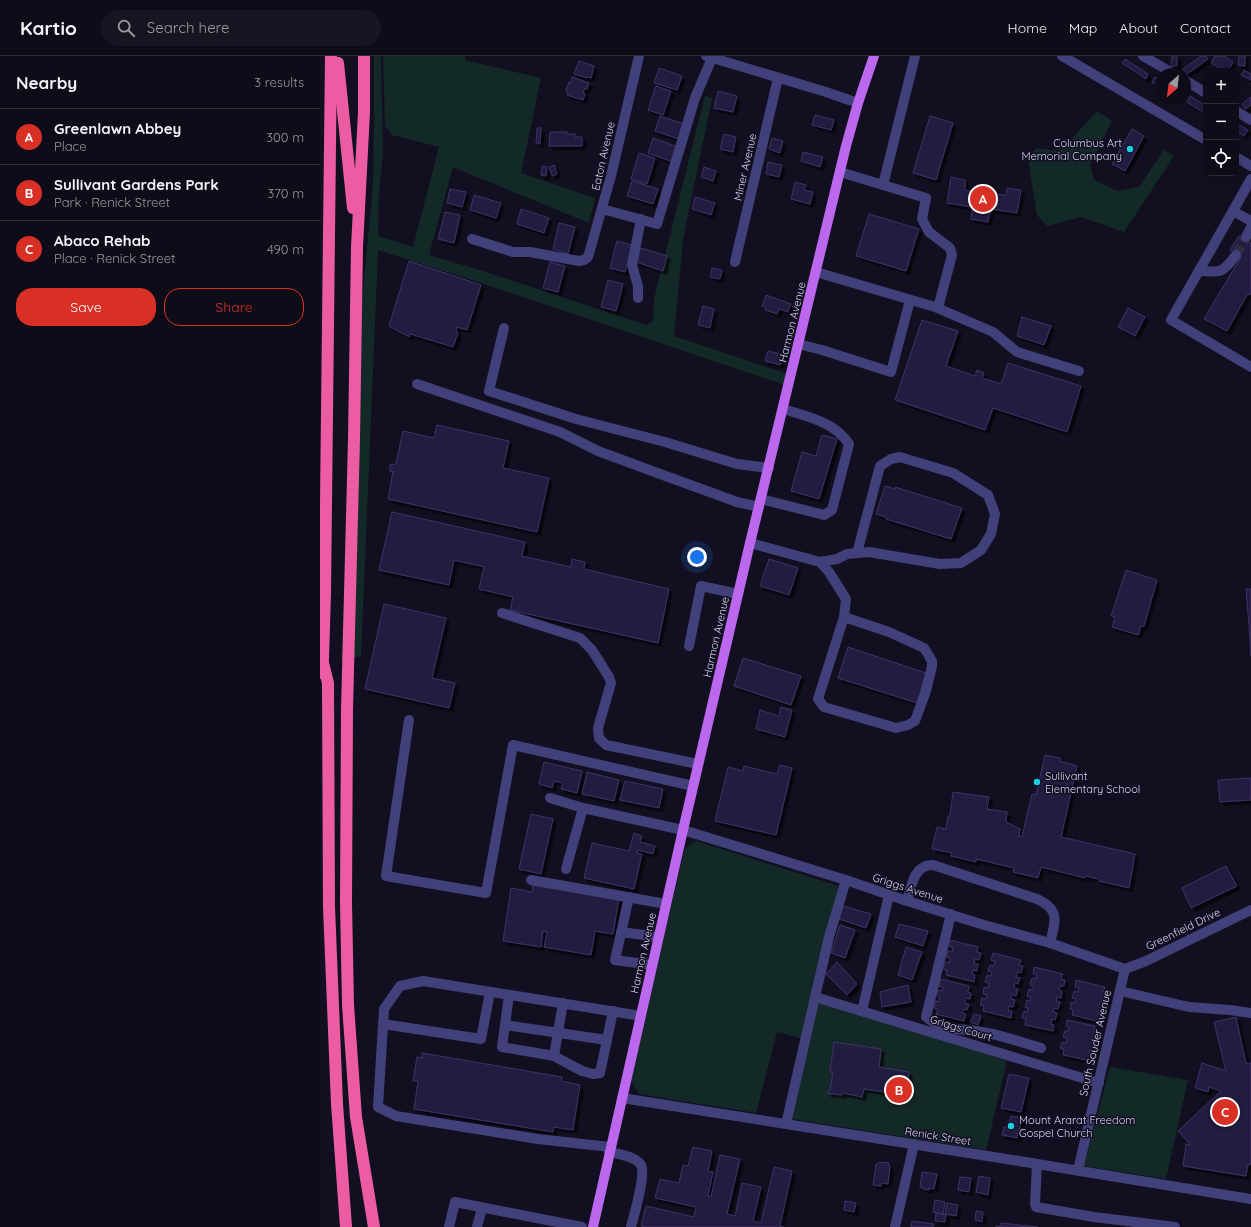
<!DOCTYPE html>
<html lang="en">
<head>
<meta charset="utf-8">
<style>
  :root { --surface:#0e0c18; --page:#171521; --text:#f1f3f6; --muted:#9b9ba2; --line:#2e2c37; --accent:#d93025 }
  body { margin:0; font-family:Quicksand,sans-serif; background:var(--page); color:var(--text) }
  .controls { position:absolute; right:12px; top:12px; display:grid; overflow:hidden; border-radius:8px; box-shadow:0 2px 10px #0003 }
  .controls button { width:36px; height:36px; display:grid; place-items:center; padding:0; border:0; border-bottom:1px solid var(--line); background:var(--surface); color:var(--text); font:20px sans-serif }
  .compass { position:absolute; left:835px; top:12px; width:36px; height:36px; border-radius:50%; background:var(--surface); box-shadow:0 2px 10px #0003; rotate:208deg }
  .you { position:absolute; left:377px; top:501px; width:14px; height:14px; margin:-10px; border:3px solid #fff; border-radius:50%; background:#1a73e8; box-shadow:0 0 0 6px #1a73e833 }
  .badge { display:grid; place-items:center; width:26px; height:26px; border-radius:50%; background:var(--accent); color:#fff; font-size:13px; font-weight:700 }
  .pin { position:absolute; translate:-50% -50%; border:2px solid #fff; box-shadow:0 1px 4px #0006 }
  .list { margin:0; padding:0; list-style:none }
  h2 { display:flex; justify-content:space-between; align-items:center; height:52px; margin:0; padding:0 16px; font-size:17px }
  h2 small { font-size:13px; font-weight:400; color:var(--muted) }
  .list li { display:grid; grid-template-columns:26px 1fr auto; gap:12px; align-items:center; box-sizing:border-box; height:56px; padding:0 16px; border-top:1px solid var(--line) }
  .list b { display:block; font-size:15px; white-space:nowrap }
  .list p { margin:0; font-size:13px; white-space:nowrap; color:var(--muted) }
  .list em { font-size:13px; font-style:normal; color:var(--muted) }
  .actions { display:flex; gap:8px; padding:12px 16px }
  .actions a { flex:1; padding:9px 0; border:1px solid var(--accent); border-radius:16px; text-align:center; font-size:14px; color:var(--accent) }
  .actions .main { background:var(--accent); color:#fff }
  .icon { flex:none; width:22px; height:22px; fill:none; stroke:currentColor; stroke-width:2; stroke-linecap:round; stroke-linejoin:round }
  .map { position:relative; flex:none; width:931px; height:1171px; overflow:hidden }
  header { display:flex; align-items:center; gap:24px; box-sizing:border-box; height:56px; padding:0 20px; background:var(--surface); border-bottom:1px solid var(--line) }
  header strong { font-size:19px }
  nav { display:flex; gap:22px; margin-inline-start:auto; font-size:14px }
  .search { width:280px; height:36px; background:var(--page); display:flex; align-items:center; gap:10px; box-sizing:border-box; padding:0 14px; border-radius:22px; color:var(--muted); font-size:15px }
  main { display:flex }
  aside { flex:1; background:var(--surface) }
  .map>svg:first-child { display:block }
</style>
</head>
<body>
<header>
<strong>Kartio</strong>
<div class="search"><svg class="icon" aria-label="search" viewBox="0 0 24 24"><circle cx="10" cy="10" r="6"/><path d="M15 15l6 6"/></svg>Search here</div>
<nav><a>Home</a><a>Map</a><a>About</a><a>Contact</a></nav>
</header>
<main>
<aside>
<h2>Nearby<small>3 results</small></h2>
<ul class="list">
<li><span class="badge">A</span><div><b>Greenlawn Abbey</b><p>Place</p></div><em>300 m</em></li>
<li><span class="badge">B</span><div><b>Sullivant Gardens Park</b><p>Park · Renick Street</p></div><em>370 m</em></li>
<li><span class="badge">C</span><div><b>Abaco Rehab</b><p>Place · Renick Street</p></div><em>490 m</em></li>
</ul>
<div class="actions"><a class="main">Save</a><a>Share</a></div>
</aside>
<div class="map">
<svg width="931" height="1171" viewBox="0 0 931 1171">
  <defs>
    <filter id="shadow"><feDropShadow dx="3.5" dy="3.5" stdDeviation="0" flood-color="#0009"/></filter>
  </defs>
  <rect width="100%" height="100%" fill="#121020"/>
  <g fill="#132928">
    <path d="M54 0H61L63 98 59 134 58 180 93 191 119 91 72 79 65 70 63 0H145V4L221 22 201 117 275 142 269 167 133 111 109 199 166 216 326 269 333 265 334 243 385 40 392 42 363 184 354 280 467 318 465 329 161 227 58 194 41 600 21 605 35 319 53 129 54 74Z"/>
    <path d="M777 55 792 65 770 109 774 124 797 135 819 131 844 94 854 100 804 176 761 161 727 170 717 159 708 103 716 92 741 95Z"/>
    <path d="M376 785 519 830 492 929 497 944 687 1005 666 1094 472 1063 488 984 457 976 436 1057 319 1038 310 1023 365 792Z"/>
    <path d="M790 1011 868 1024 846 1123 764 1110Z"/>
  </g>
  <g fill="#241e3f" stroke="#3d3268" filter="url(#shadow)">
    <path d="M852 0H857V10H851Z"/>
    <path d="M881 0H886L888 3 867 18 863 13Z"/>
    <path d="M895 0H904L913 6 908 15H904L891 7Z"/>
    <path d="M919 0H925V10L918 9Z"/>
    <path d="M805 3 828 18 826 23 802 7Z"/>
    <path d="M259 5 274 10 271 22 267 21V22L254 18Z"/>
    <path d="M339 12 362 20 357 34 334 27Z"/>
    <path d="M924 14 931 18V24L921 19Z"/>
    <path d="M252 21 269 27 267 33 265 32 263 37 265 38 263 44 247 39 248 36 246 35 249 26 251 27Z"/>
    <path d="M835 21 841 24V32L832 26Z"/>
    <path d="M336 30 351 35 343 59 328 54Z"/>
    <path d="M398 35 417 40 413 56 394 52Z"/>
    <path d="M870 40 886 50V58L867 46Z"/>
    <path d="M931 41V49L926 53 922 48Z"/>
    <path d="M495 59 514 64 511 74 492 69Z"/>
    <path d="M340 60 364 68 359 83 335 75Z"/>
    <path d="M610 60 633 67 616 124 593 117Z"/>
    <path d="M916 67 928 74 924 80 916 75Z"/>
    <path d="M217 72H221L220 88 216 87Z"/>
    <path d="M812 73 824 80 805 115 792 108Z"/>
    <path d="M230 76H247V78H255V81H262V90H229Z"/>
    <path d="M404 78 416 81 413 96 400 93Z"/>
    <path d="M333 82 358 91 353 106 328 97Z"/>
    <path d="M452 82 463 85 460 97 449 93Z"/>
    <path d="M483 96 503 101 500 111 481 105Z"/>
    <path d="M319 97 335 102 327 128 311 123Z"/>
    <path d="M448 106 462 109 459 121 446 118Z"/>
    <path d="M234 109 237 118 232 120 229 111Z"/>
    <path d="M222 110 227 111 226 120 221 119Z"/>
    <path d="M384 111 396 115 393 125 381 121Z"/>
    <path d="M631 121 645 124V134L659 137 660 131 671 133 670 138 686 139 687 132 701 134 697 157 671 153 668 166 651 163 652 151 627 147Z"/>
    <path d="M312 125 338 133 333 148 307 140Z"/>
    <path d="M475 126 486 129 484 134 493 136 490 148 471 143Z"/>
    <path d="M130 133 146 136 142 151 127 147Z"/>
    <path d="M154 139 181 147 176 162 150 154Z"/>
    <path d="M375 141 395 147 391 159 372 153Z"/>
    <path d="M201 153 229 162 224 177 197 168Z"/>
    <path d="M125 156 140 159 134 187 118 183Z"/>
    <path d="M549 158 599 173 586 215 536 200Z"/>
    <path d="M239 167 255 171 248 198 233 193Z"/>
    <path d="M919 180 931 187V238L927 239 907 275 884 263 921 201 910 194Z"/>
    <path d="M297 185 312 189 305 216 290 212Z"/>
    <path d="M321 192 347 200 343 215 316 206Z"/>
    <path d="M89 205 161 229 147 274 137 271 136 276 138 277 133 291 90 278 89 281 69 270Z"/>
    <path d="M230 206 245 210 238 236 223 232Z"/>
    <path d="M392 212 402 214 400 223 390 221Z"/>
    <path d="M288 224 303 228 296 255 281 251Z"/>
    <path d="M446 239 471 248 468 256 459 253 457 258 445 254 446 252 442 250Z"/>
    <path d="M383 250 394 253 390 272 378 269Z"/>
    <path d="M808 252 825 261 815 280 798 271Z"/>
    <path d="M702 261 731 270 724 289 697 280Z"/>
    <path d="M602 264 638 275 626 310 655 320 657 314 664 317 662 322 681 328 688 307 761 330 747 376 673 352 665 374 575 344Z"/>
    <path d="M448 295 463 299 460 309 445 305Z"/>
    <path d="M117 369 189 385 183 412 229 422 217 476 68 443 73 415 70 416V409L76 408 83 375 114 382Z"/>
    <path d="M502 379 517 383 499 443 471 435 482 396 496 400Z"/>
    <path d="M565 430 575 433V431L642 452 631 483 566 463V461L556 458Z"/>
    <path d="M72 456 205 486 202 500 251 511 252 503 265 506 264 513 349 533 338 587 190 554 193 541 159 533 164 511 134 504 129 529 59 514Z"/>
    <path d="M449 503 478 512 469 539 440 530Z"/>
    <path d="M806 514 837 524 824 570H821L818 579 792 571 795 561 791 560Z"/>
    <path d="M926 533H931V600L929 569Z"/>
    <path d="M64 548 126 562 112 622 135 627 129 652 45 633Z"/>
    <path d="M528 591 606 617 597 647 518 622Z"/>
    <path d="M423 602 481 620 471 649 414 630Z"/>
    <path d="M461 651 472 654 465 681 436 673 440 654 459 660Z"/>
    <path d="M725 699 740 702V705L757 710 741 781 815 798 809 832 779 825V823L766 820 765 822 721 811 718 822 693 816 694 812 656 803V806L631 800 632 797 612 793 617 771 626 773 628 760H630L633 736 669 741 667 753 687 756 686 766 700 773 699 780 702 781 712 738 716 739Z"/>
    <path d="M224 706 262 715 257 737 241 733 243 727 234 725 232 732 219 728Z"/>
    <path d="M460 709 472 712 456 779 395 765 408 711 423 715 424 710 457 718Z"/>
    <path d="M267 716 299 724 294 745 262 738Z"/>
    <path d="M931 722V744L900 746 898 724Z"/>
    <path d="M305 725 343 733 339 752 300 744Z"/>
    <path d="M211 758 233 763 221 818 199 813Z"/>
    <path d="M314 777 322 780 320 786 335 790 333 798 318 794 317 797 322 798 314 833 264 822 272 787 309 795Z"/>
    <path d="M906 810 917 830 871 852 862 832Z"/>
    <path d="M213 829 299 842 293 878 275 875 271 899 224 891 227 876 223 875 221 891 183 885 191 832 212 836Z"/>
    <path d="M523 850 551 858 546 872 519 863Z"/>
    <path d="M579 868 608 875 603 890 575 881Z"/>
    <path d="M520 869 535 874 525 902 511 897Z"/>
    <path d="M630 884 658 891 657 896 661 897 659 904 655 903 654 907 658 908 657 915 653 914 652 918 655 919 654 926 626 919 627 914 623 913 625 906 629 907 630 902 626 901 628 895 632 896 633 891 629 890Z"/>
    <path d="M586 891 602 896 592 924 578 919Z"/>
    <path d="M673 897 701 904 699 909 703 910 701 917 698 916 696 921 700 922 698 928 695 927 694 932 698 933 696 940 692 938 691 943 695 944 693 951 689 950 688 954 692 955 691 962 663 955 664 949H660L662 942 666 943 667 939 663 938 664 931 668 932 669 927 665 926 667 919 671 920 672 916 668 915 670 909 674 910 675 905 671 904Z"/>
    <path d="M517 906 537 928 527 939 506 918Z"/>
    <path d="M714 911 743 918 741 923 745 924 744 930H740L739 934 742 935 741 942 737 941 736 945 740 946 738 953 734 952 733 956 737 957 735 964 732 963 731 968 734 969 733 975 705 969 706 963 702 962 704 955 707 956 708 952 705 951 707 944 710 945 711 941 707 940 709 933 713 934 714 930 710 929 712 922 716 923 717 918H713Z"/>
    <path d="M621 923 649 930 648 936 651 937 650 943 646 942 645 947 649 948 647 954 644 953 642 957 646 958 644 965 616 958 618 953 614 952 616 945 619 946 620 941 617 940 618 934 622 935 623 931 619 930Z"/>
    <path d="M756 924 785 931 783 937 787 938 786 944 782 943 781 948H785L783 956 779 955 778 959H782L780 966 752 959 753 954 750 953 751 946 755 947 756 943 752 942 754 935 758 936 759 932 755 931Z"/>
    <path d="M588 929 591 946 562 951 560 936Z"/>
    <path d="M654 958 661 960 658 969 651 966Z"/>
    <path d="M916 961 926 1007 929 1008 931 1006V1108L928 1109 926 1120 863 1110 866 1088 871 1089 858 1075 901 1035 889 1031 888 1036 875 1032 882 1007 906 1015 894 966Z"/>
    <path d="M747 964 775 970 774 976H778L776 983 773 982 772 987 775 988 774 994H770L769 998 772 999 771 1005 743 999 744 993 740 992 742 986 746 987 747 982 743 981 745 975H748L749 971 746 970Z"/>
    <path d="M514 986 561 993 559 1011 589 1016 586 1039 544 1033 542 1041 523 1037 522 1039 507 1037 510 1034 513 1016H510Z"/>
    <path d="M102 997 242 1021V1025L260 1029 253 1074 234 1071 233 1076 94 1053 98 1025H93L97 1001 102 1002Z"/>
    <path d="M689 1018 709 1022 701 1056 681 1052Z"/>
    <path d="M691 1060 702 1062 697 1082 682 1079 684 1071H688Z"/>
    <path d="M373 1091 392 1095 388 1115 393 1116 388 1140 391 1141 400 1099 420 1103 407 1158 415 1160 422 1127 441 1131 433 1165 441 1167 454 1111 472 1115 460 1170 464 1171H327L321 1170 326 1150 374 1161 376 1151 335 1142 340 1123 359 1127 363 1109 368 1110Z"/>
    <path d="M559 1106 569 1107 568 1109 570 1110 568 1128 562 1127 561 1130 553 1129 556 1108H558Z"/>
    <path d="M602 1116 617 1118 614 1133 609 1132V1134L603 1133V1131H600Z"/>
    <path d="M659 1120 670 1122 668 1139 656 1136Z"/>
    <path d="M640 1121 651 1122 649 1136 638 1134Z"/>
    <path d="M615 1144 625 1146 623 1158 613 1156Z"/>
    <path d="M525 1145 536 1147 534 1156 524 1154Z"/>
    <path d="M627 1147 638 1149 636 1160 625 1158Z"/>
    <path d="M656 1155 663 1156 662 1166 655 1164Z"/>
    <path d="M616 1157 626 1159 625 1166 615 1165Z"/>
    <path d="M592 1165 614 1168 613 1171H591Z"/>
    <path d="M681 1167 718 1171H676V1170H681Z"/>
  </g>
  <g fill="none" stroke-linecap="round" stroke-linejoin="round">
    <path stroke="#302d41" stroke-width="10" stroke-dasharray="10 5" stroke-linecap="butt" d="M916 199 926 181"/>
    <g stroke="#42407a" stroke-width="10">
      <path d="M386 0 506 36 538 47"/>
      <path d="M742 0 886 84"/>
      <path d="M823 0 854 18"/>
      <path d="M865 24 886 37"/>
      <path d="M916 55 931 64"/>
      <path d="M916 101 931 110"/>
      <path d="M520 116 606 142 602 163 609 176 630 192 632 199 618 252"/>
      <path d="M931 123 851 264 931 311"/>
      <path d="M563 129 595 0"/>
      <path d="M282 153 337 168 375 42 392 2"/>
      <path d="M913 155 931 165"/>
      <path d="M926 181 931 171"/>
      <path d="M152 183 193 196H210L259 205 264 204 268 201 291 120 319 0"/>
      <path d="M415 206 458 22"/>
      <path d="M879 215C901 216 902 218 916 199"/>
      <path d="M496 216 615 251 673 276 697 296 759 315"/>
      <path d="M318 242V230L312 209 321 163"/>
      <path d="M184 272 169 335 256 363 345 386 417 408 449 412"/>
      <path d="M478 288 502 294 571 316 590 244"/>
      <path d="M97 328 240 376 278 395 332 415 417 446 439 451"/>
      <path d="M441 443 504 459 512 454 529 388C515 366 486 360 463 353"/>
      <path d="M430 487 500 506 517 503 527 498 549 496 620 508 641 507 661 494 671 478 675 458 668 439 633 417 580 401 571 403 560 410 537 497"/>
      <path d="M500 506 509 516 526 543 524 561 498 643 504 651 576 672 588 669 595 665 606 635 612 610V605L604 592 569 576 524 561"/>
      <path d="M182 557 260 582 272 594 289 621 291 627 278 672 279 682 286 689 378 708"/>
      <path d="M369 590 381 530 418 538"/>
      <path d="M89 664 66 820 166 837 193 689 373 730"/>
      <path d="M230 742 263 752 363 774 526 824 584 844 664 869 730 887 805 913"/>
      <path d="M246 813 263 752"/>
      <path d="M211 824 346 848"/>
      <path d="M526 824 509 881 495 941 779 1027"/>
      <path d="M309 841 295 904 332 909"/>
      <path d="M587 845C591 831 594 808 613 809L717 843C741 854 735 866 730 887"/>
      <path d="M631 858 606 961C625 977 646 971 668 977 686 981 704 987 721 992"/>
      <path d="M301 876 338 881"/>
      <path d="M805 913 826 905 931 854"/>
      <path d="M800 935 869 951 910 954 931 957"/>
      <path d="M189 939 182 991 234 1000 262 1015 273 1018 280 1017 293 955"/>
      <path d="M542 955 569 839"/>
      <path d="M63 968 161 983 170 936"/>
      <path d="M185 969 287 984"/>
      <path d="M234 1000 243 947"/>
      <path d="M302 1042 699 1105 931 1143"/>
      <path d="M466 1068 495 941"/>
      <path d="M290 1091 218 1083 76 1060 58 1051 64 953 80 930 103 925 321 960"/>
      <path d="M289 1096C298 1098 315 1100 321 1109 326 1119 314 1159 311 1171"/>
      <path d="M717 1108 715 1148 716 1151 774 1161 855 1171"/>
      <path d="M758 1114 805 913"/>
      <path d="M129 1171 135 1146 262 1171"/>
      <path d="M157 1171 162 1152"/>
      <path d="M575 1171 594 1088"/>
    </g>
    <path stroke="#bb67ee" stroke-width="10" d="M273 1171 363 774 430 487 526 90 538 47 554 0"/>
    <g stroke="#ec5ca2" stroke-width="12">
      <path d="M44 0V56L37 191 34 383 27 654 26 847 28 949 36 1061 54 1171"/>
      <path d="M18 7 33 152"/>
      <path d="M3 607 8 627 9 851 17 1048 26 1171"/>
      <path d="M0 617 3 603 5 537 11 0"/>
    </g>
  </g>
  <g fill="#1acde0" stroke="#121020" stroke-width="1.5">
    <circle cx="810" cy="93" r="4"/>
    <circle cx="717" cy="726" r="4"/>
    <circle cx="691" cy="1070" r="4"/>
  </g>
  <g text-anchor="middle" stroke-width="3" stroke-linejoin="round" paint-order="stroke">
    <g font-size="11" fill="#d8d3fa" stroke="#121020" text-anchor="start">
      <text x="802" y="91" text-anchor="end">Columbus Art<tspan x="802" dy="13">Memorial Company</tspan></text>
      <text x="725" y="724">Sullivant<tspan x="725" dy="13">Elementary School</tspan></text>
      <text x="699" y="1068">Mount Ararat Freedom<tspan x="699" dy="13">Gospel Church</tspan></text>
    </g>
    <g font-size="11" fill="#d8d3fa" stroke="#121020">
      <text transform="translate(283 100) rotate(-77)" y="4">Eaton Avenue</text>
      <text transform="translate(425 111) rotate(-77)" y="4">Miner Avenue</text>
      <text transform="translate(472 266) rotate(-76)" y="4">Harmon Avenue</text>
      <text transform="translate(396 581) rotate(-77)" y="4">Harmon Avenue</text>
      <text transform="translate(588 832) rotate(18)" y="4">Griggs Avenue</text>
      <text transform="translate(863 873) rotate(-26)" y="4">Greenfield Drive</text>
      <text transform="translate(323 897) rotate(-77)" y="4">Harmon Avenue</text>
      <text transform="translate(641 972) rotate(17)" y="4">Griggs Court</text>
      <text transform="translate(775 987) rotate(-77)" y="4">South Souder Avenue</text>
      <text transform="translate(618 1080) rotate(9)" y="4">Renick Street</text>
    </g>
  </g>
</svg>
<div class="controls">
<button>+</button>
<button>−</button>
<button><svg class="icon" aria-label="locate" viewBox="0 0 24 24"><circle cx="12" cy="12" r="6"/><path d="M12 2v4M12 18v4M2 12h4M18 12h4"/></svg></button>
</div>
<svg class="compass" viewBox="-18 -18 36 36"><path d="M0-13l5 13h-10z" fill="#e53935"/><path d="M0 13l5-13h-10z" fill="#9b9ba2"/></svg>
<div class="you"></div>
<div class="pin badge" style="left:663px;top:143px">A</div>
<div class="pin badge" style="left:579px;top:1034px">B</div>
<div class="pin badge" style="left:905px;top:1056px">C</div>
</div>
</main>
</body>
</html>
